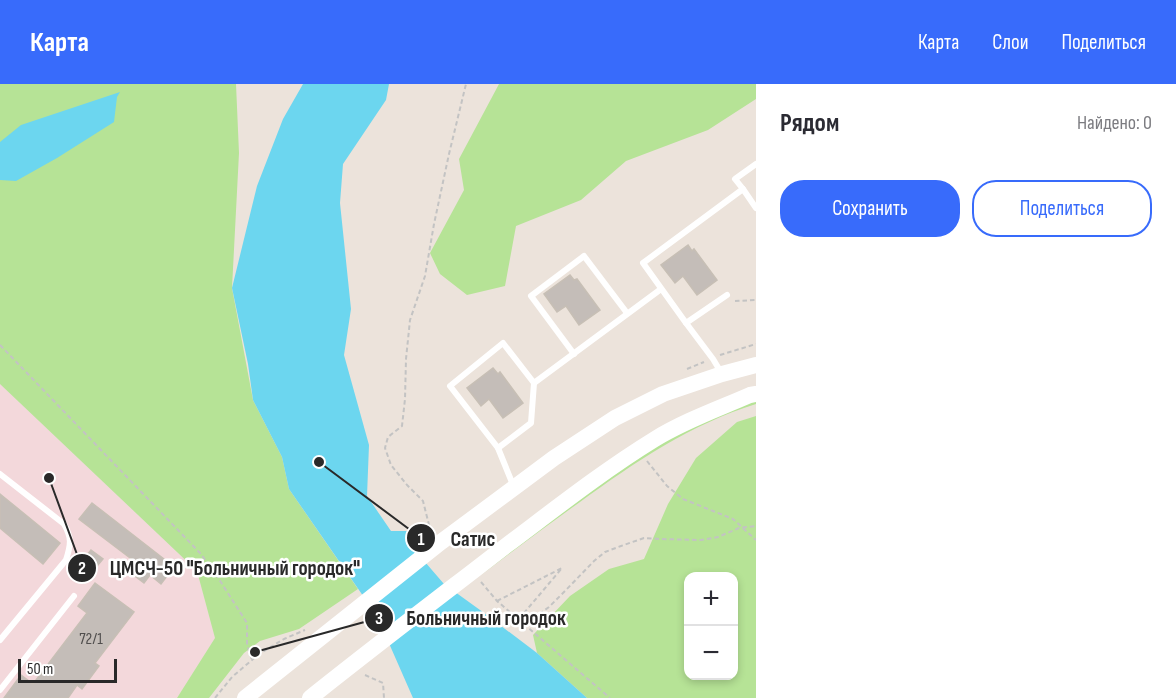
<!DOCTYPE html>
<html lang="ru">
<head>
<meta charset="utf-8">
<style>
  :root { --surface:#fff; --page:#f2f2f3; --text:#2b2b33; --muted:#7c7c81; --line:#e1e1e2; --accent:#386bfb }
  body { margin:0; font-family:"Sofia Sans Condensed",sans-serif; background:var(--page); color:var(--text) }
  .controls { position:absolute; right:18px; bottom:18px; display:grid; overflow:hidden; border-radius:12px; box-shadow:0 3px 9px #0003 }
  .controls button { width:54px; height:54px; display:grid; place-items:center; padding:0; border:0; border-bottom:2px solid var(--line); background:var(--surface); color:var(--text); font:30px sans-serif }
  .scale { position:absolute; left:18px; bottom:15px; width:99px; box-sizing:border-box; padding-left:6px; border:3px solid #292929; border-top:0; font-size:16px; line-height:21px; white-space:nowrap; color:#292929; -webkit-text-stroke:4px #fff; paint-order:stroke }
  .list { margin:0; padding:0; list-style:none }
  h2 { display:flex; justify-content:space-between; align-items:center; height:78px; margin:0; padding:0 24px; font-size:26px }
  h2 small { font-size:20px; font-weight:400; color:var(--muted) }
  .actions { display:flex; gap:12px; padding:18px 24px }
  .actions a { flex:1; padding:14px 0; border:2px solid var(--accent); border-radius:24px; text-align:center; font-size:21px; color:var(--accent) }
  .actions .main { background:var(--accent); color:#fff }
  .map { position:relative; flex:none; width:756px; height:614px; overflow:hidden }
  header { display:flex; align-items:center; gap:36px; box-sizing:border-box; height:84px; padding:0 30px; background:var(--accent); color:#fff }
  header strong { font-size:28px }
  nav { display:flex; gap:33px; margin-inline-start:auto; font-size:21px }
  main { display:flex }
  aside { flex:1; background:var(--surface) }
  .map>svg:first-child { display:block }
</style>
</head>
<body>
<header>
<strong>Карта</strong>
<nav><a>Карта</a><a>Слои</a><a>Поделиться</a></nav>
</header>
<main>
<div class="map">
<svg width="756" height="614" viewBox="0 0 756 614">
  <rect width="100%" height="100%" fill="#ece3db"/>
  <path fill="#f3d8db" d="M0 300 197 487 215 554 177 614H0Z"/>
  <g fill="#b6e396" fill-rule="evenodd">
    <path d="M0 0H236L239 69 232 204 253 316 282 373 289 405 358 505 299 545 260 557 244 569 209 614H177L215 554 197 487 0 300Z"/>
    <path d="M499 0H756V15L708 46 626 77 581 116 516 142 505 202 467 211 440 190 430 169 464 106 459 75Z"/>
    <path d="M756 315V320C691 340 635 378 580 418 546 442 513 467 480 492L605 393 689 342Z"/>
    <path d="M756 332V614H587L537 569 533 551 570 512 609 485 644 475 668 420 696 374 737 338ZM688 492H734V592H688Z"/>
  </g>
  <g fill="#6cd6ef">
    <path d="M303 0H389L386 16 343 80 340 119 351 225 344 271 369 361 367 412 391 447H410L419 471 444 500 480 526 537 569 587 614H413L377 532 289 405 282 373 253 316 248 280 232 204 257 102 283 35Z"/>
    <path d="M120 8 117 13 114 38 57 74 16 97 0 96V58L21 41Z"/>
  </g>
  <g fill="#c4bdb8" stroke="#c7bfb5" stroke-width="1.5">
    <path d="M688 161 692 167 694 165 717 196 697 211 683 192 675 199 661 181Z"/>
    <path d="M570 191 574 196 577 195 600 226 579 241 566 222 557 228 544 210Z"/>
    <path d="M493 284 498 290 500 288 523 319 503 334 489 315 481 322 467 304Z"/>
    <path d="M0 410 60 459 43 480 0 444Z"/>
    <path d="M92 419 174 483 161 500 150 491 144 499 131 489 138 480 79 435Z"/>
    <path d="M91 466 103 475 83 499 72 490Z"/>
    <path d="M95 499 134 528 95 579 99 582 82 605 77 601 68 614H4L21 591 33 600 87 529 78 522Z"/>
  </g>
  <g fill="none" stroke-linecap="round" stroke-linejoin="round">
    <g stroke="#c3c3c3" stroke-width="2" stroke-dasharray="4.5 3" stroke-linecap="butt">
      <path d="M735 217 756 216"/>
      <path d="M0 261 200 469 215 489 247 539V561L252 576"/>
      <path d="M720 271 756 260"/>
      <path d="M687 285 704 278"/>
      <path d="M647 377 667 402 683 415 733 435 756 456"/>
      <path d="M431 449 423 417 407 401 391 381 385 364 388 353 402 342 405 315 406 275 410 236 425 192 434 140 449 70 466 0"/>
      <path d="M481 498 497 517 610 614"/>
      <path d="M497 517 562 484 519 535"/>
      <path d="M518 536 532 534 538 531 549 523 566 506 594 477 605 468 621 462 644 454 661 455 701 456 718 453 739 444 756 442"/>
      <path d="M365 591 383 599 384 614"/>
      <path d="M215 614 232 593 259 570 284 555 305 546"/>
    </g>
    <g stroke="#fff" stroke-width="6">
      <path d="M743 105 735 95 756 80"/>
      <path d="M727 211 686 239 643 179 743 105 756 124"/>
      <path d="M686 239 713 275 722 290"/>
      <path d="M574 270 531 212 584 172 627 229"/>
      <path d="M498 364 531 339 534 299"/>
      <path d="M0 390 64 440C72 454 71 460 66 476L0 556"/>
      <path d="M513 401 498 364 450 302 503 259 534 299 661 205"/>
      <path d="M0 606 74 512"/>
    </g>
    <g stroke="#fff" stroke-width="16">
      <path d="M245 614 441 458 554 374 615 334 663 310 722 290 756 281"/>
      <path d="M310 614C375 562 441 512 507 461 555 425 603 387 655 355 684 337 718 325 750 311L756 310"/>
    </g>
  </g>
  <g text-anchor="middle" stroke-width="5" stroke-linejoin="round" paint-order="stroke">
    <g font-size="16" fill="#504e4d">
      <text x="91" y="560">72/1</text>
    </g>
  </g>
  <path fill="none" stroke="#292929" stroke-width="2" d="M319 378L421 454M49 394L82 484M255 568L379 534"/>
  <g fill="#292929" stroke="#fff" stroke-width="2">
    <circle cx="319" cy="378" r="6"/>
    <circle cx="49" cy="394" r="6"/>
    <circle cx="255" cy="568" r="6"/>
    <circle cx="421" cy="454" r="15"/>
    <circle cx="82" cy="484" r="15"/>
    <circle cx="379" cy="534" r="15"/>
  </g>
  <g font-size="18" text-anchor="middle" font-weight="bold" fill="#fff">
    <text x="421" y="461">1</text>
    <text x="82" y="490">2</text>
    <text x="379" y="540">3</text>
  </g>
  <g font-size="21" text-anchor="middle" font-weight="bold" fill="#292929" stroke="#fff" stroke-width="5" stroke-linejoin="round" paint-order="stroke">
    <text x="473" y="462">Сатис</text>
    <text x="235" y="491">ЦМСЧ-50 "Больничный городок"</text>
    <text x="486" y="541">Больничный городок</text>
  </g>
</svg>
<div class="controls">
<button>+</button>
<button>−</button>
</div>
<div class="scale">50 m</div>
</div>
<aside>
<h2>Рядом<small>Найдено: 0</small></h2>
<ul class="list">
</ul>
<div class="actions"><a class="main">Сохранить</a><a>Поделиться</a></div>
</aside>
</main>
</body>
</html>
